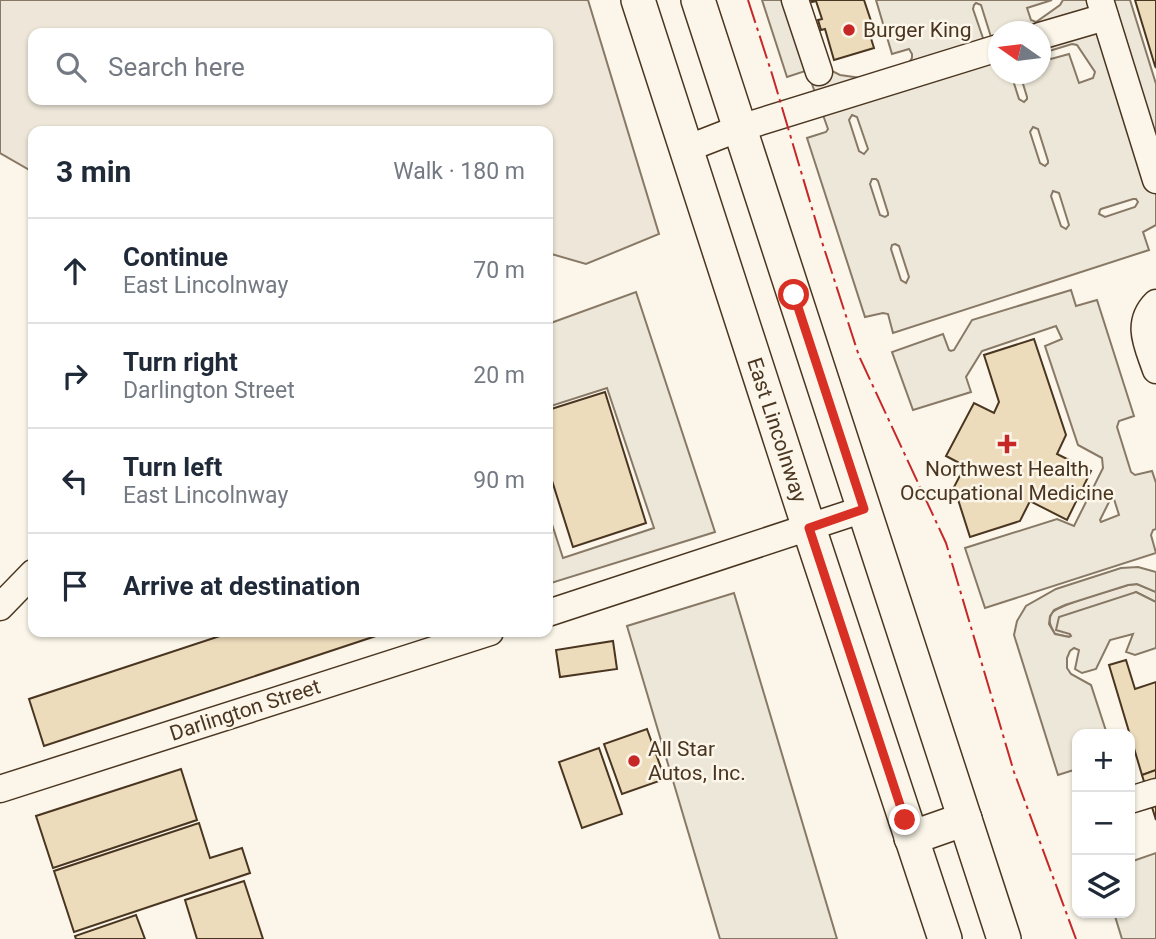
<!DOCTYPE html>
<html lang="en">
<head>
<meta charset="utf-8">
<style>
  :root { --surface:#fff; --page:#f6f6f7; --text:#1f2937; --muted:#747a83; --line:#e0e1e3 }
  body { margin:0; font-family:Roboto,sans-serif; background:var(--page); color:var(--text) }
  .controls { position:absolute; right:21px; bottom:21px; display:grid; overflow:hidden; border-radius:14px; box-shadow:0 2px 5px #0004 }
  .controls button { width:63px; height:63px; display:grid; place-items:center; padding:0; border:0; border-bottom:2px solid var(--line); background:var(--surface); color:var(--text); font:35px sans-serif }
  .compass { position:absolute; left:988px; top:21px; width:63px; height:63px; border-radius:50%; background:var(--surface); box-shadow:0 2px 5px #0004; rotate:284deg }
  .stop { position:absolute; width:21px; height:21px; margin:-16px; border:5px solid #d93025; border-radius:50%; background:#fff }
  .stop.end { background:#d93025; border-color:#fff; box-shadow:0 2px 7px #0008 }
  .list { margin:0; padding:0; list-style:none }
  h2 { display:flex; justify-content:space-between; align-items:center; height:91px; margin:0; padding:0 28px; font-size:30px }
  h2 small { font-size:23px; font-weight:400; color:var(--muted) }
  .list li { display:grid; grid-template-columns:46px 1fr auto; gap:21px; align-items:center; box-sizing:border-box; height:105px; padding:0 28px; border-top:2px solid var(--line) }
  .list b { display:block; font-size:26px; white-space:nowrap }
  .list p { margin:0; font-size:23px; white-space:nowrap; color:var(--muted) }
  .list em { font-size:23px; font-style:normal; color:var(--muted) }
  .icon { flex:none; width:38px; height:38px; fill:none; stroke:currentColor; stroke-width:2; stroke-linecap:round; stroke-linejoin:round }
  .map { position:relative; flex:none; width:1156px; height:939px; overflow:hidden }
  .search { position:absolute; background:var(--surface); box-shadow:0 2px 5px #0004; left:28px; top:28px; width:525px; height:77px; display:flex; align-items:center; gap:18px; box-sizing:border-box; padding:0 24px; border-radius:14px; color:var(--muted); font-size:26px }
  .panel { position:absolute; background:var(--surface); box-shadow:0 2px 5px #0004; left:28px; top:126px; width:525px; height:511px; border-radius:14px }
  .map>svg:first-child { display:block }
</style>
</head>
<body>
<div class="map">
<svg width="1156" height="939" viewBox="0 0 1156 939">
  <rect width="100%" height="100%" fill="#fbf6e9"/>
  <g fill="#ede6d9" stroke="#887966" stroke-width="2" fill-rule="evenodd">
    <path d="M0 0H588L659 234 586 264 548 253V131H33V172L0 153ZM33 33H548V100H33Z"/>
    <path d="M1137 584 1156 592V602L1136 592 1070 634 1071 636 1069 637 1055 634C1051 627 1047 621 1052 613 1059 604 1114 590 1128 585Z"/>
  </g>
  <g fill="#ede7d9" stroke="#887966" stroke-width="2" fill-rule="evenodd">
    <path d="M762 0H808L830 70 840 75 875 80 906 67 912 58V54L909 49 892 54 876 0H1052L1027 8 1031 20 1036 22 1060 5 1063 0H1130L1156 84V225L1143 232 1149 250 893 333 888 314 883 313 865 317 807 138 826 132 828 129 808 73 805 71 787 77ZM976 3 981 5 991 37 984 41 973 9 974 5ZM998 32H1040V74H1020L1027 97V99L1024 102 1019 99 1011 74H998ZM1072 44 1077 45 1095 72 1093 78 1079 83 1069 54 1051 59 1047 57 1049 51ZM852 115 857 117 868 149 864 154 859 151 849 120ZM1033 127 1038 129 1048 161V163L1045 166 1040 163 1030 132ZM872 179H876L878 181 888 213V215L885 217 880 215 870 184ZM1053 191 1059 193 1069 225 1066 229 1061 226 1051 196ZM1133 199H1136L1138 202 1135 207 1105 217 1099 214 1100 210 1101 209ZM895 244 899 246 909 277 906 283 901 280 891 249 892 245Z"/>
    <path d="M1071 290 1076 306 1097 300 1134 416 1119 421 1117 427 1131 472 1135 475 1152 471 1156 483V529L1153 530 1151 535 1156 553 985 608 965 548 1057 519 1074 526 1103 468 1102 458 1078 445 1045 346 1062 339 1056 326 982 351 966 377 971 392 913 410 892 352 943 334 949 350 951 351 954 350 972 320ZM1111 498 1114 499 1119 515 1101 522 1100 520Z"/>
    <path d="M636 292 715 532 548 584V512L563 558 654 528 607 388 548 407V324Z"/>
    <path d="M1138 567 1156 572V592L1137 584 1128 585 1065 605 1054 610 1050 616 1049 624 1055 634 1069 637 1071 636 1070 634 1056 630 1059 617 1136 592 1156 602V648L1135 655 1126 652 1133 634 1110 640 1096 669 1082 673 1075 669 1079 650 1074 648 1070 651 1067 658V668L1071 674 1091 685 1107 734H1077V769L1058 775 1014 635 1017 621 1026 606 1056 589 1121 568Z"/>
    <path d="M734 593 837 939H720L627 626Z"/>
    <path d="M1156 853V939H1122L1114 913H1130V862Z"/>
  </g>
  <g fill="#ecdcbc" stroke="#4a3520" stroke-width="2">
    <path d="M811 0H864L874 30 869 32 874 48 834 60 825 29 821 30 818 20 822 19 816 1 812 2Z"/>
    <path d="M1135 0H1156V68L1155 66Z"/>
    <path d="M1034 339 1066 435 1057 454 1091 471 1067 520 1030 501 1020 521 970 537 954 487 965 466 946 456 974 403 994 413 999 402 984 355Z"/>
    <path d="M605 392 646 523 573 547 548 468V410Z"/>
    <path d="M232 632H388L44 746 29 699Z"/>
    <path d="M613 641 617 669 560 677 556 650Z"/>
    <path d="M1126 660 1135 689 1156 682V770L1142 775 1109 665Z"/>
    <path d="M647 729 665 779 622 794 604 744Z"/>
    <path d="M599 748 622 814 582 828 559 762Z"/>
    <path d="M181 769 197 820 53 868 36 816Z"/>
    <path d="M1156 770V820L1142 775Z"/>
    <path d="M199 823 210 858 242 848 250 873 74 932 54 871Z"/>
    <path d="M244 881 263 939H197L185 900Z"/>
    <path d="M136 915 145 939H76L75 936Z"/>
  </g>
  <g fill="none" stroke-linecap="round" stroke-linejoin="round">
    <defs>
      <g id="minor">
        <path d="M795 0 819 72"/>
        <path d="M1100 0 1156 180"/>
        <path d="M1040 36 1105 17"/>
        <path d="M686 149 740 128 998 48"/>
        <path d="M1156 303C1135 324 1148 346 1156 370"/>
        <path d="M0 607 33 573"/>
        <path d="M548 613 864 509"/>
        <path d="M0 789 490 632"/>
        <path d="M1130 800 1156 792"/>
      </g>
      <g id="major">
        <path d="M638 0 809 528 945 939"/>
        <path d="M698 0 1004 939"/>
        <path d="M911 838 965 819"/>
      </g>
    </defs>
    <use href="#minor" stroke="#4a3520" stroke-width="29"/>
    <use href="#major" stroke="#4a3520" stroke-width="36"/>
    <use href="#minor" stroke="#fbf6e9" stroke-width="26"/>
    <use href="#major" stroke="#fbf6e9" stroke-width="33"/>
    <path stroke="#c62828" stroke-width="2" stroke-dasharray="24 5 3.5 5" stroke-linecap="butt" d="M748 0 772 74 822 242 859 356 946 543 1014 772 1076 939"/>
  </g>
  <g fill="none" stroke-linecap="round" stroke-linejoin="round">
    <path stroke="#d93025" stroke-width="9" d="M794 295 864 509 809 528 905 820"/>
  </g>
  <g fill="#c62828" stroke="#fbf6e9" stroke-width="2.5">
    <circle cx="849" cy="30" r="7"/>
    <path d="M1003.5 433.5h7v7h7v7h-7v7h-7v-7h-7v-7h7z"/>
    <circle cx="634" cy="761" r="7"/>
  </g>
  <g text-anchor="middle" stroke-width="5" stroke-linejoin="round" paint-order="stroke">
    <g font-size="21" fill="#4a3520" stroke="#fbf6e9" text-anchor="start">
      <text x="863" y="37">Burger King</text>
      <text x="1007" y="476" text-anchor="middle">Northwest Health<tspan x="1007" dy="24">Occupational Medicine</tspan></text>
      <text x="648" y="756">All Star<tspan x="648" dy="24">Autos, Inc.</tspan></text>
    </g>
    <g font-size="21" fill="#4a3520" stroke="#fbf6e9">
      <text transform="translate(777 430) rotate(72)" y="7">East Lincolnway</text>
      <text transform="translate(245 710) rotate(-18)" y="7">Darlington Street</text>
    </g>
  </g>
</svg>
<div class="controls">
<button>+</button>
<button>−</button>
<button><svg class="icon" aria-label="layers" viewBox="0 0 24 24"><path d="M12 4l9 5-9 5-9-5zM3 14l9 5 9-5"/></svg></button>
</div>
<svg class="compass" viewBox="-18 -18 36 36"><path d="M0-13l5 13h-10z" fill="#e53935"/><path d="M0 13l5-13h-10z" fill="#747a83"/></svg>
<div class="stop" style="left:794px;top:295px"></div>
<div class="stop end" style="left:905px;top:820px"></div>
<div class="search"><svg class="icon" aria-label="search" viewBox="0 0 24 24"><circle cx="10" cy="10" r="6"/><path d="M15 15l6 6"/></svg>Search here</div>
<section class="panel">
<h2>3 min<small>Walk · 180 m</small></h2>
<ul class="list">
<li><svg class="icon" aria-label="ahead" viewBox="0 0 24 24"><path d="M12 20V5M6 11l6-6 6 6"/></svg><div><b>Continue</b><p>East Lincolnway</p></div><em>70 m</em></li>
<li><svg class="icon" aria-label="right" viewBox="0 0 24 24"><path d="M7 20v-9h11M14 6l5 5-5 5"/></svg><div><b>Turn right</b><p>Darlington Street</p></div><em>20 m</em></li>
<li><svg class="icon" aria-label="left" viewBox="0 0 24 24"><path d="M17 20v-9H6M10 6l-5 5 5 5"/></svg><div><b>Turn left</b><p>East Lincolnway</p></div><em>90 m</em></li>
<li><svg class="icon" aria-label="arrive" viewBox="0 0 24 24"><path d="M6 21V4h12l-3 4 3 4H6"/></svg><div><b>Arrive at destination</b></div></li>
</ul>
</section>
</div>
</body>
</html>
